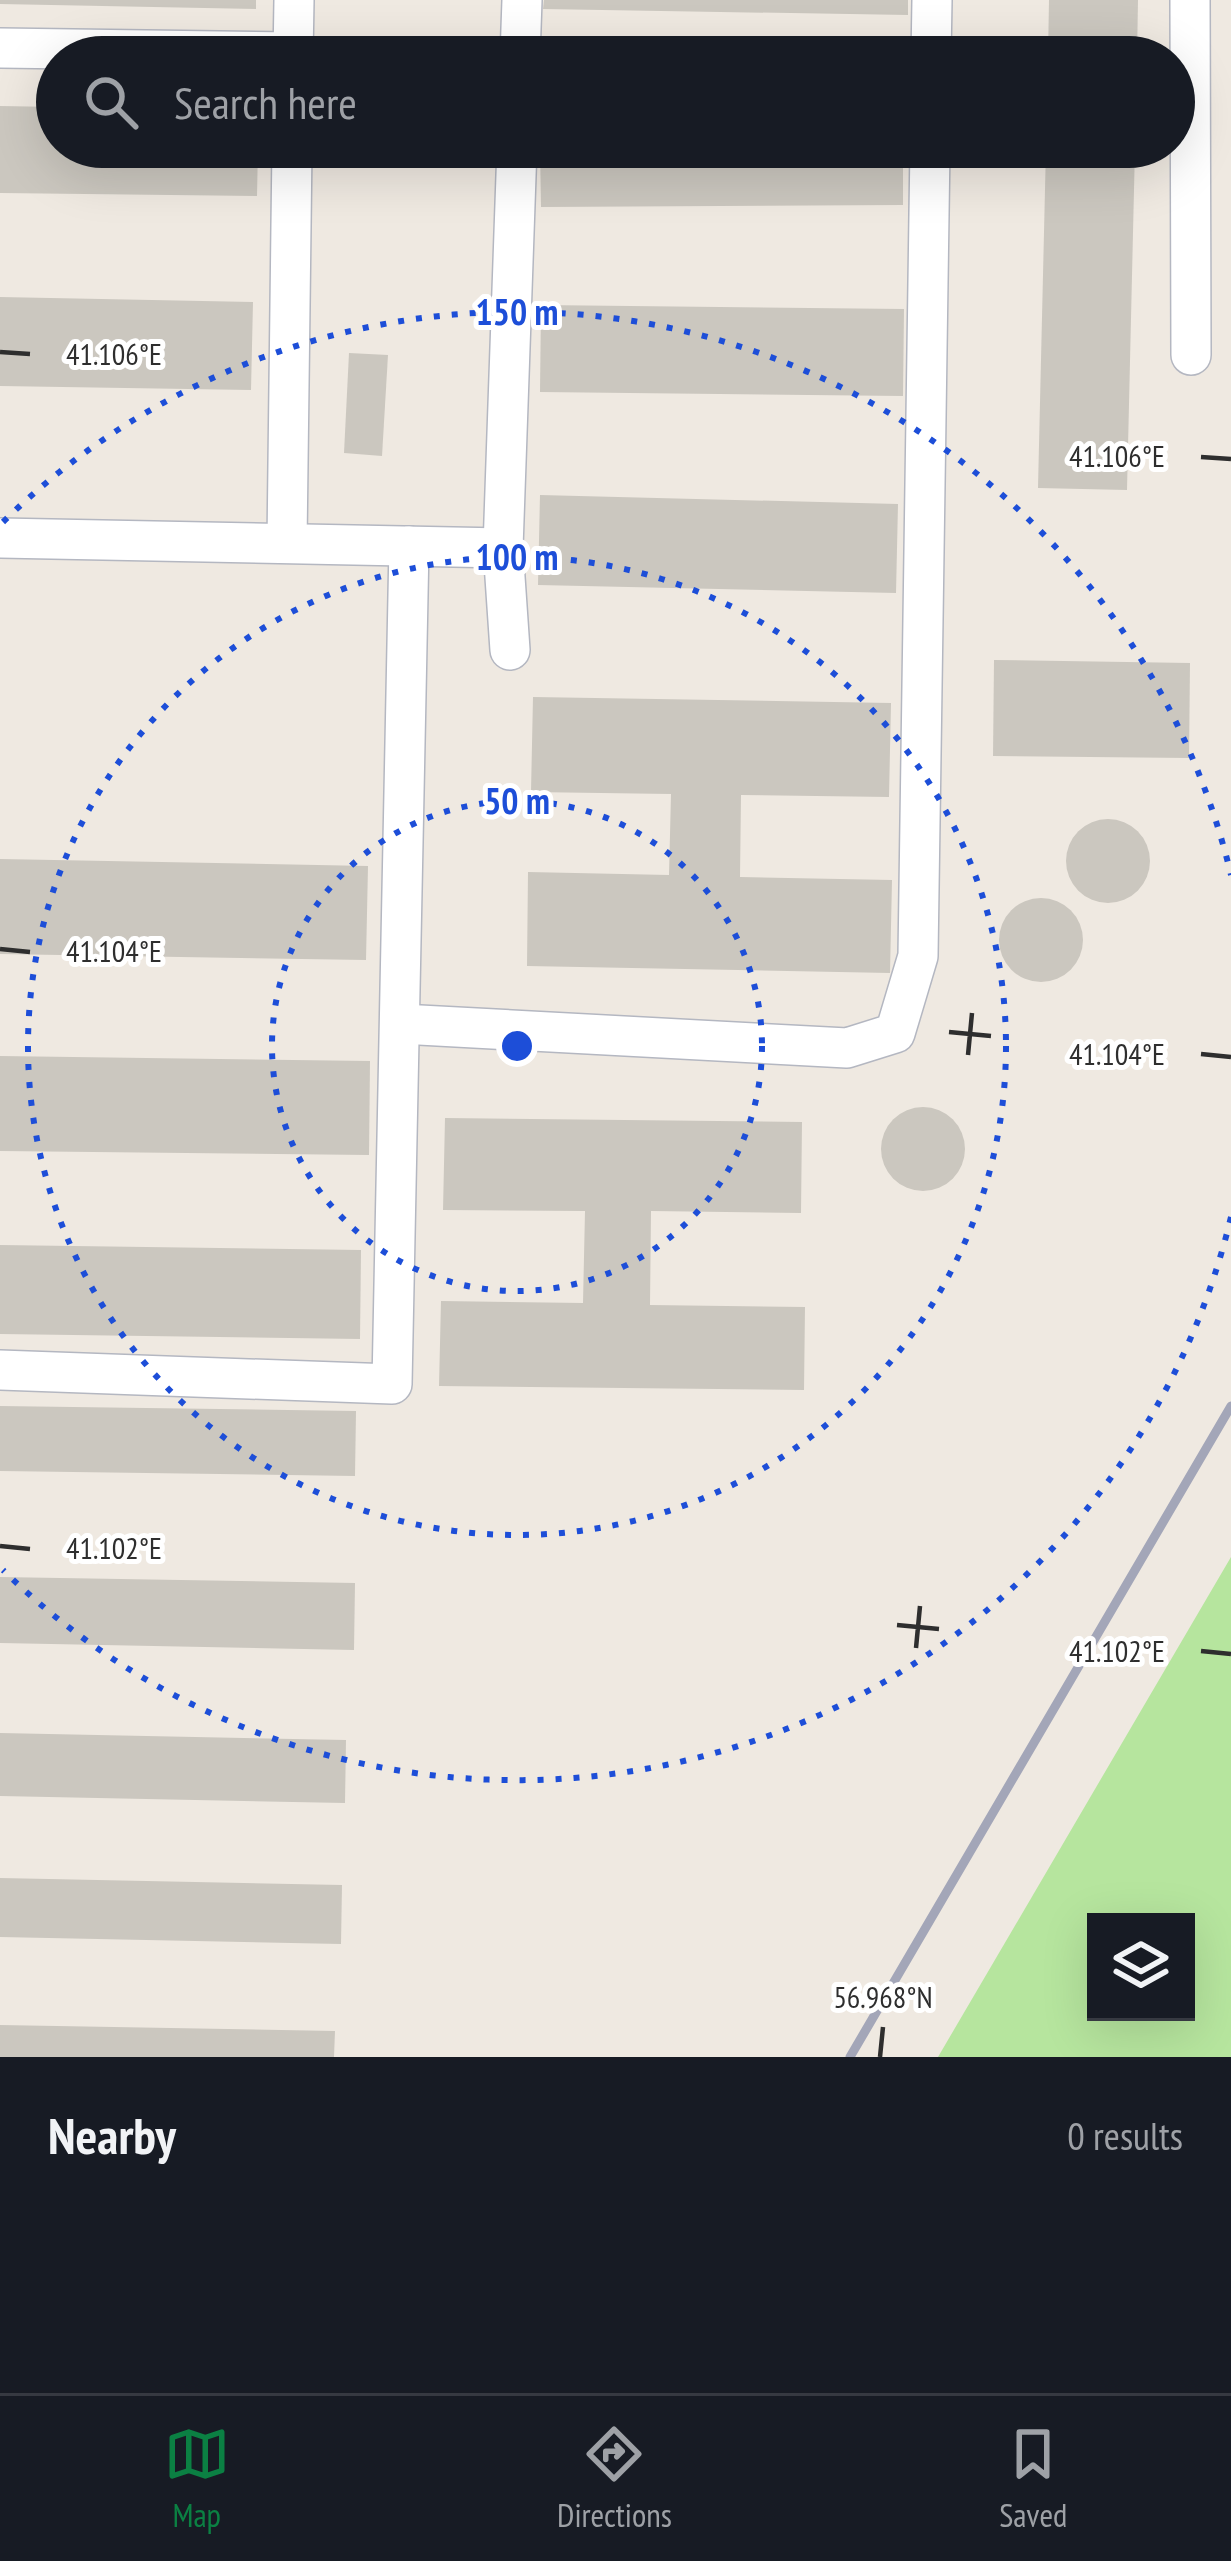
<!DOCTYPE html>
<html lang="en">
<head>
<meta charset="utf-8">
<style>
  :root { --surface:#171b24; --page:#20242c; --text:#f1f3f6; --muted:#9ea1a6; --line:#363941; --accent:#0b8043 }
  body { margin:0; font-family:"PT Sans Narrow",sans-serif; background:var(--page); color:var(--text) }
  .controls { position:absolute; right:36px; bottom:36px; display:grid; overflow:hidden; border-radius:0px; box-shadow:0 12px 48px #0002 }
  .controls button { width:108px; height:108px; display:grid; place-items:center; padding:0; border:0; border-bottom:3px solid var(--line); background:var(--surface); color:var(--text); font:60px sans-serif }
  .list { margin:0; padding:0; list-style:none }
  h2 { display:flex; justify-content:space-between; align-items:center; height:156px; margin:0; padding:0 48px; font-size:51px }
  h2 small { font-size:39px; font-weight:400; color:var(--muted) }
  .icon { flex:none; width:66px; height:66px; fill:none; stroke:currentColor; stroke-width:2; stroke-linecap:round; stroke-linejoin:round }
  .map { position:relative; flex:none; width:1231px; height:2057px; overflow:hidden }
  .search { position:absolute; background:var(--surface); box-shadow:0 12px 48px #0002; left:36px; right:36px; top:36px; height:132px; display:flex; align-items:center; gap:30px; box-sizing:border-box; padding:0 42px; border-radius:66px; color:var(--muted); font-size:45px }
  .sheet { height:336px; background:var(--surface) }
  nav { display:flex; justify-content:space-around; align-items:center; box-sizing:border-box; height:168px; border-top:3px solid var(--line); background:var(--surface); font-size:33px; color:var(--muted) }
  nav a { display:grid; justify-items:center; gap:6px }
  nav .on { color:var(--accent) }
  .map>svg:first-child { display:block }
</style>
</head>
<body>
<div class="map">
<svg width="1231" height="2057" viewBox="0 0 1231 2057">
  <rect width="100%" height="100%" fill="#efe9e1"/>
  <path fill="#b6e59e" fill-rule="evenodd" d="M1231 1557V2057H938ZM1096 1922H1186V2012H1096Z"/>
  <g fill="#cbc7bf">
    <path d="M0 0H256V9L0 4Z"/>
    <path d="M544 0H908V15L543 9Z"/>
    <path d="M1049 0H1138L1137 57H1048Z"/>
    <path d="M0 106 57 107V147H258L257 196 0 193Z"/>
    <path d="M540 147H903V205L541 207Z"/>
    <path d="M1046 147H1135L1127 490 1038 488Z"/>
    <path d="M0 297 253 302 251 390 0 386Z"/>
    <path d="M541 305 904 309 903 396 540 392Z"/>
    <path d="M349 353 388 355 382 456 344 453Z"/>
    <path d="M540 495 898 504 896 593 538 585Z"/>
    <path d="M994 660 1190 663 1189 758 993 756Z"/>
    <path d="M533 697 891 703 889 797 741 795 740 877 892 880 890 973 527 966 528 872 669 875 671 794 531 792Z"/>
    <circle cx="1108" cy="861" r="42"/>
    <path d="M0 859 368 866 366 960 0 954Z"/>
    <circle cx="1041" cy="940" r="42"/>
    <path d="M0 1056 370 1061 369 1155 0 1151Z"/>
    <circle cx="923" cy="1149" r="42"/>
    <path d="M445 1118 802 1122 801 1213 651 1211 650 1305 805 1307 804 1390 439 1386 441 1301 583 1303 585 1211 443 1210Z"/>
    <path d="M0 1245 361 1250 360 1339 0 1334Z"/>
    <path d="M0 1406 356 1411 355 1476 0 1471Z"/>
    <path d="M0 1577 355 1583 354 1650 0 1643Z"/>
    <path d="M0 1733 346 1740 345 1803 0 1796Z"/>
    <path d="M0 1878 342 1885 341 1944 0 1937Z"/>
    <path d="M0 2025 335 2031 334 2057H0Z"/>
  </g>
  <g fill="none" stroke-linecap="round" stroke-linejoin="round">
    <defs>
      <g id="minor">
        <path d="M1190 0 1191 355"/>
        <path d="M0 48 293 52"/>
        <path d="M293 57 294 0"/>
        <path d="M520 57 522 0"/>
        <path d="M931 57 932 0"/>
        <path d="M0 538 503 548"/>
        <path d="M287 543 292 147"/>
        <path d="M510 650 503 548 517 147"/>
        <path d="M401 1024 847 1048 895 1033 918 956 930 147"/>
        <path d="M0 1370 392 1384 409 546"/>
      </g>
    </defs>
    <use href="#minor" stroke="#b4b7c1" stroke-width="42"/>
    <use href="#minor" stroke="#fff" stroke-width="39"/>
    <path stroke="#a3a6b8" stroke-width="9" d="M850 2057 1231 1406"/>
  </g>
  <path fill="none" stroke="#2e2e2e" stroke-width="4.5" d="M0 352 30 354M1201 457 1231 459M0 949 30 952M949 1032 991 1036M1201 1054 1231 1057M968 1055 972 1013M0 1546 30 1549M897 1625 939 1629M916 1648 920 1606M1201 1651 1231 1654M880 2057 883 2027"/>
  <g fill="none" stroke="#1d4ed8" stroke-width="6" stroke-dasharray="6 12">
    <circle cx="517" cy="1046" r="245"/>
    <circle cx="517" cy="1046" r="489"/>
    <path d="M1231 1217A734 734 0 0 1 3 1570M3 522A734 734 0 0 1 1231 875"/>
  </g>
  <g font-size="30" text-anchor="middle" fill="#2e2e2e" stroke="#fff" stroke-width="10" stroke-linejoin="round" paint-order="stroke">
    <text x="114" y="365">41.106°E</text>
    <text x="1117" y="467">41.106°E</text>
    <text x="114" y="962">41.104°E</text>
    <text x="1117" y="1065">41.104°E</text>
    <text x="114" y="1559">41.102°E</text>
    <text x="1117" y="1662">41.102°E</text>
    <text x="883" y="2008">56.968°N</text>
  </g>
  <circle cx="517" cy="1046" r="18" fill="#1d4ed8" stroke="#fff" stroke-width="6"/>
  <g font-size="36" text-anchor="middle" font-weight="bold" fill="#1d4ed8" stroke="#fff" stroke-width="10" stroke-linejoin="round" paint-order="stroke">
    <text x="517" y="325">150 m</text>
    <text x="517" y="570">100 m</text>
    <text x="517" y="814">50 m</text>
  </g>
</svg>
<div class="controls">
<button><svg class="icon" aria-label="layers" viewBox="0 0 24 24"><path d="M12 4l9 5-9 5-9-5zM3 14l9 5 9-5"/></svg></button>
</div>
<div class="search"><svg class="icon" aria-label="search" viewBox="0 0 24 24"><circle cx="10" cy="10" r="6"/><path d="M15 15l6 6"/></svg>Search here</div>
</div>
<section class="sheet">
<h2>Nearby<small>0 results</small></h2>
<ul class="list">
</ul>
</section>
<nav>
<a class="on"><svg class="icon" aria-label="map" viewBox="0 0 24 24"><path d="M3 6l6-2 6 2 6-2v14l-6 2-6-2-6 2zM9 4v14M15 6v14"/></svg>Map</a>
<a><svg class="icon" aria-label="directions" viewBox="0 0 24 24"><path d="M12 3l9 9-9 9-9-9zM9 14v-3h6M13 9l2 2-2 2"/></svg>Directions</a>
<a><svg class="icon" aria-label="saved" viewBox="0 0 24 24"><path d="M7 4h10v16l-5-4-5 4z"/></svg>Saved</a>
</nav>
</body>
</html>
